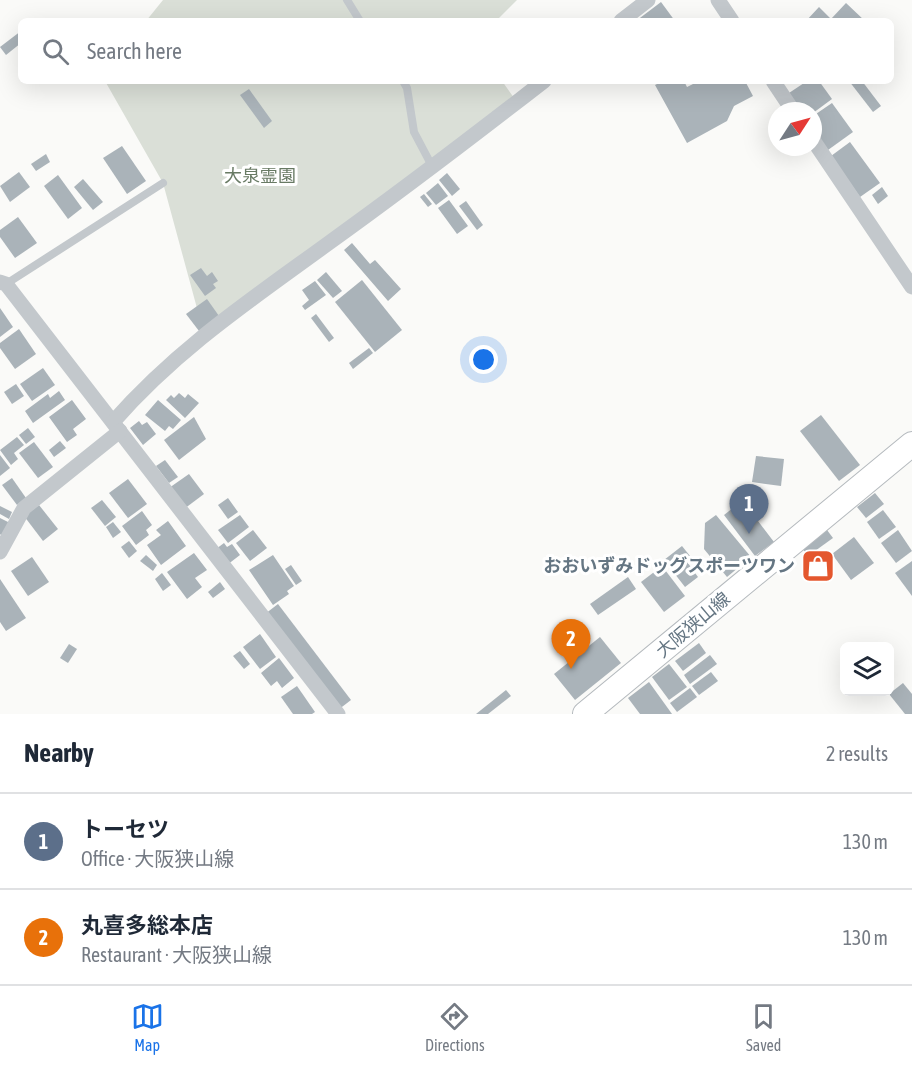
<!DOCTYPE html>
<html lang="en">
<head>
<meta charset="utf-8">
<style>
  :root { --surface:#fff; --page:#f2f2f3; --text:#1f2937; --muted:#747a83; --line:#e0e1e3; --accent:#1a73e8 }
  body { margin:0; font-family:"Asap Condensed","Noto Sans JP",sans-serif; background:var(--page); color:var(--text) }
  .controls { position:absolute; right:18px; bottom:18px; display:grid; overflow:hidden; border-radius:9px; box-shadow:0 6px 24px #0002 }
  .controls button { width:54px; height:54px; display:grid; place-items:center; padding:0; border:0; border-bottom:2px solid var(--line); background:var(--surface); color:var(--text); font:30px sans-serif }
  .compass { position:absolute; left:768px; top:102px; width:54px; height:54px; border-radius:50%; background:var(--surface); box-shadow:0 6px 24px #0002; rotate:54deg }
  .you { position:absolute; left:484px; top:360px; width:21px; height:21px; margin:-15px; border:4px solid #fff; border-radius:50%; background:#1a73e8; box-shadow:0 0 0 9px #1a73e833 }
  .badge { display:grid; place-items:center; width:39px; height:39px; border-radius:50%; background:var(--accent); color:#fff; font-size:20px; font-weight:700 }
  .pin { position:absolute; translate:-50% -50px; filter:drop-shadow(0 2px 3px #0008) }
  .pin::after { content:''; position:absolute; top:32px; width:21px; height:18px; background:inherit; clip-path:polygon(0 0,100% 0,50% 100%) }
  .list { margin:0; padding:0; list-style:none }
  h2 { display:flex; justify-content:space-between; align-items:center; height:78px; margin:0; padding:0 24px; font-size:26px }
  h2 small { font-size:20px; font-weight:400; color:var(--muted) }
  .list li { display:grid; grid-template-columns:39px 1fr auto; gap:18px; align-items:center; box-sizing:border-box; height:96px; padding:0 24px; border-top:2px solid var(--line) }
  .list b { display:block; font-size:22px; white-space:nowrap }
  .list p { margin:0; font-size:20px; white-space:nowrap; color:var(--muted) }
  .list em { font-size:20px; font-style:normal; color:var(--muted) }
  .icon { flex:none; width:33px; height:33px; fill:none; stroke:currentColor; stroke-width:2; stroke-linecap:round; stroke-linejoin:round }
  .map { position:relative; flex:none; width:912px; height:714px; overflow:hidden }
  .search { position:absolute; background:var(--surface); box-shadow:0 6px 24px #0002; left:18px; right:18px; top:18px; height:66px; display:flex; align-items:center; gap:15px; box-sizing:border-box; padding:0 21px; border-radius:9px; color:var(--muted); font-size:22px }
  .sheet { height:270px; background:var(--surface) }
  nav { display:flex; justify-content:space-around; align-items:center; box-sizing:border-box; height:84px; border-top:2px solid var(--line); background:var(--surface); font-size:16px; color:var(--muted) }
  nav a { display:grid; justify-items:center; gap:3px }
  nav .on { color:var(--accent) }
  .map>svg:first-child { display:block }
</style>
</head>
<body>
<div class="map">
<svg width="912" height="714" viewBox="0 0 912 714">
  <rect width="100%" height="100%" fill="#fafaf8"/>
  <g fill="#dadfd7">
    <path d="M163 0H517L496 21H146Z"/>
    <path d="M105 81H502L517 102 204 334 163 183Z"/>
  </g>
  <g fill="#aab3b9">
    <path d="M661 2 675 21H636Z"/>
    <path d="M846 3 865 21H806L819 7 831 19Z"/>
    <path d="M21 31V43L6 55 0 47Z"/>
    <path d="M663 81H684L687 87 699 81H745L753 96 734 106 727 121 687 143 655 85Z"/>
    <path d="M807 81H819L832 99 813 113 801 111 789 93Z"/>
    <path d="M849 81H862L881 106 873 112Z"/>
    <path d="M249 89 272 121 264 128 240 95Z"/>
    <path d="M832 103 853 132 828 150 813 129V116Z"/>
    <path d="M850 142 880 183 860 197 831 156Z"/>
    <path d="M122 146 146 181 127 194 103 158Z"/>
    <path d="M46 154 50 162 36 171 31 164Z"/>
    <path d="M19 172 30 187 10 202 0 186Z"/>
    <path d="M447 173 460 189 452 196 439 180Z"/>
    <path d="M58 175 82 208 68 219 44 186Z"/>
    <path d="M83 179 103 202 93 210 74 187Z"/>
    <path d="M438 183 448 196 436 205 426 193Z"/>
    <path d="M882 187 888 196 878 204 872 195Z"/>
    <path d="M424 194 432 204 428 207 420 197Z"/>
    <path d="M449 200 468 226 457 234 438 208Z"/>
    <path d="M466 201 483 225 477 230 459 206Z"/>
    <path d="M18 217 37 243 15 258 0 237V230Z"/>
    <path d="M352 243 370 264 375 260 401 289 388 301 344 250Z"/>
    <path d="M201 268 207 276 212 272 218 281 213 284 216 288 205 296 190 275Z"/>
    <path d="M326 272 342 291 333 298 317 280Z"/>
    <path d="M362 280 402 330 375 352 335 302Z"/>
    <path d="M315 281 326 295 305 310 302 306 309 300 302 290Z"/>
    <path d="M207 299 219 316 199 331 186 314Z"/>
    <path d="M0 308 13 327 0 337Z"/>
    <path d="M316 314 334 338 329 342 311 318Z"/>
    <path d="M19 329 36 354 15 369 0 348V343Z"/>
    <path d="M369 348 373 353 353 369 349 363Z"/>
    <path d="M43 368 55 385 32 401 20 384Z"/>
    <path d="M16 384 24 396 12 404 4 392Z"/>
    <path d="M59 391 65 400 33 423 25 411 48 394 50 398Z"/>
    <path d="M179 393 185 398 188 394 199 403 185 418 166 400 171 395 174 398Z"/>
    <path d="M72 400 86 419 73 429 77 435 67 442 49 417Z"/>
    <path d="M158 400 181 420 173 429 169 426 165 431 145 415Z"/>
    <path d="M821 415 860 465 839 481 800 431Z"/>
    <path d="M194 417 206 439 179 460 164 440Z"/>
    <path d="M139 421 142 425 147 422 156 434 143 445 130 428Z"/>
    <path d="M28 428 35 437 26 444 19 435Z"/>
    <path d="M17 437 24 445 14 453 18 459 11 465 0 450Z"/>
    <path d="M60 441 66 448 54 457 49 450Z"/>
    <path d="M34 442 53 467 38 478 19 453Z"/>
    <path d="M0 455 10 468 0 476Z"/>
    <path d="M756 456 784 459 781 486 752 482Z"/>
    <path d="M165 460 178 477 169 483 156 466Z"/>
    <path d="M189 474 204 494 184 509 169 488Z"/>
    <path d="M12 478 26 498 17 505 2 485Z"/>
    <path d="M128 479 147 504 128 518 109 493Z"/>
    <path d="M875 493 884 504 866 518 857 507Z"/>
    <path d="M228 498 238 512 228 519 218 505Z"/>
    <path d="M102 500 116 517 105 526 91 508Z"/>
    <path d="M753 502 764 516 758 521 774 542 755 556 724 515 738 504Z"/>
    <path d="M39 505 58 529 43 541 24 516Z"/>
    <path d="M0 506 12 512 9 519 0 514Z"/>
    <path d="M883 510 896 527 879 539 867 522Z"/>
    <path d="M142 511 152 525 146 530 149 535 136 545 122 526Z"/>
    <path d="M240 515 249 527 228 543 218 530Z"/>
    <path d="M716 515 751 557 727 577 704 549 705 523Z"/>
    <path d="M0 518 10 523 2 536 0 534Z"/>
    <path d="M168 521 186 546 161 565 147 545 161 535 156 530Z"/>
    <path d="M113 522 121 532 113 538 106 527Z"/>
    <path d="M253 530 267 548 250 561 236 543Z"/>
    <path d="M827 530 833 538 808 556 802 548Z"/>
    <path d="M898 530 912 551 896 563 881 543Z"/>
    <path d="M854 537 874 563 851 580 832 554Z"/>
    <path d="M129 541 137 551 129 558 121 547Z"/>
    <path d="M224 543 227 547 232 544 240 555 227 565 216 549Z"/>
    <path d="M682 546 690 556 685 559 698 577 685 587 664 560Z"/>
    <path d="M194 553 207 570 195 578 202 587 187 599 167 572Z"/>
    <path d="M146 555 157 565 153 571 140 561Z"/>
    <path d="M273 555 294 586 287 591 289 594 273 605 249 570Z"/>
    <path d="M32 557 49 582 28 596 11 571Z"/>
    <path d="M912 561V596L895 573Z"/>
    <path d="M291 565 302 581 296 585 285 569Z"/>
    <path d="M662 566 685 596 664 612 641 582Z"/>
    <path d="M162 573 171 585 163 591 155 579Z"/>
    <path d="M628 577 636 589 598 615 590 604Z"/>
    <path d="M0 579 26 618 6 631 0 622Z"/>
    <path d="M220 582 225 589 213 598 208 592Z"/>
    <path d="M278 604 351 700 338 710 265 614Z"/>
    <path d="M260 634 276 657 260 669 243 647Z"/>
    <path d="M600 637 621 663 575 700 554 674Z"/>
    <path d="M699 643 706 653 683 671 675 661Z"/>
    <path d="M69 644 77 649 68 663 60 658Z"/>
    <path d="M240 651 250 664 244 669 233 656Z"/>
    <path d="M710 655 717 664 690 684 684 675Z"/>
    <path d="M279 658 294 678 282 688 277 681 271 686 261 673Z"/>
    <path d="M669 664 687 687 669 700 652 677Z"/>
    <path d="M711 672 718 681 699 695 692 686Z"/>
    <path d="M649 682 672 714H640L628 698Z"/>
    <path d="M903 683 912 694V714H905L889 694Z"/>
    <path d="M297 686 315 712 312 714H293L281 697Z"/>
    <path d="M690 688 697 697 677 712 670 703Z"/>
    <path d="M506 690 511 696 488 714H476Z"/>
  </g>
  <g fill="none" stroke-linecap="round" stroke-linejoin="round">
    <defs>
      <path id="primary" d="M585 714 912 444"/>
    </defs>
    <use href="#primary" stroke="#b5babe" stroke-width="26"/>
    <g stroke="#c3c8cc" stroke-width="8">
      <path d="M347 0 360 21"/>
      <path d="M403 81 407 88 414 132 433 168"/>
      <path d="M6 284 163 183"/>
    </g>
    <g stroke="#c3c8cc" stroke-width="15">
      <path d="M718 0 732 21"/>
      <path d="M621 21 648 0"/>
      <path d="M773 81 793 111"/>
      <path d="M813 140 912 287"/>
      <path d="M0 282 6 284 338 714"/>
      <path d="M113 422C176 350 249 301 326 245 400 192 472 137 544 81"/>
      <path d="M0 552 24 508 120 431"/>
    </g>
    <use href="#primary" stroke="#fff" stroke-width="24"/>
  </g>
  <defs>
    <symbol id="shop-square" viewBox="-11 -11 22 22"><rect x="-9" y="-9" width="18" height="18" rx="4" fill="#e4572e" stroke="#fff"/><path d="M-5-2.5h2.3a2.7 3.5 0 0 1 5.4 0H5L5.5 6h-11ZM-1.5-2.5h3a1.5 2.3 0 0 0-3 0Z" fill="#fff"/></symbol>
  </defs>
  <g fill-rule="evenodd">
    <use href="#shop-square" x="799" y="547" width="38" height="38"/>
  </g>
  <g text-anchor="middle" stroke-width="6" stroke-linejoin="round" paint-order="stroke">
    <g font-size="18" fill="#687a64" stroke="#fff">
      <text x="260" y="182">大泉霊園</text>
    </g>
    <g font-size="18" font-weight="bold" fill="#657683" stroke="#fff" text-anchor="end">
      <text x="795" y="572">おおいずみドッグスポーツワン</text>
    </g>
    <g font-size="18" fill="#657683" stroke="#fff">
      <text transform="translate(693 625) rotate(-40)" y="6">大阪狭山線</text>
    </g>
  </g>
</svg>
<div class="controls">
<button><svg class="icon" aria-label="layers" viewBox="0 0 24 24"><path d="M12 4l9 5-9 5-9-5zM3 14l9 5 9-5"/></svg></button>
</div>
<svg class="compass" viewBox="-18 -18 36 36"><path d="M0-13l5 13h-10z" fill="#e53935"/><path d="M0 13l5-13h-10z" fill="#747a83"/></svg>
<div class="you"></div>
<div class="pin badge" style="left:749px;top:534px;background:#5c6f8a">1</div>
<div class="pin badge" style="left:571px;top:669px;background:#e8710a">2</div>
<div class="search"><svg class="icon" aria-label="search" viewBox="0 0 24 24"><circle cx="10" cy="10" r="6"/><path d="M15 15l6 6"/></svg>Search here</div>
</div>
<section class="sheet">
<h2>Nearby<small>2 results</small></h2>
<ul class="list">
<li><span class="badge" style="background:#5c6f8a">1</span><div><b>トーセツ</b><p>Office · 大阪狭山線</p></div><em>130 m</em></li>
<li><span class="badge" style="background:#e8710a">2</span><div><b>丸喜多総本店</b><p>Restaurant · 大阪狭山線</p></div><em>130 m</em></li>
</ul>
</section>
<nav>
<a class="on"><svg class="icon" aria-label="map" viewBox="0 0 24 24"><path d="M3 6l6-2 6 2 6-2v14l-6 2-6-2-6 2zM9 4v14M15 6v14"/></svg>Map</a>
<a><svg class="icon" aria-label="directions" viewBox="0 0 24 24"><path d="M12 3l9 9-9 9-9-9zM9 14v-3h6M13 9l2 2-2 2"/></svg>Directions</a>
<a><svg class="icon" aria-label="saved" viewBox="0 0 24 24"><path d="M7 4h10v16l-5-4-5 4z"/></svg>Saved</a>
</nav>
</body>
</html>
